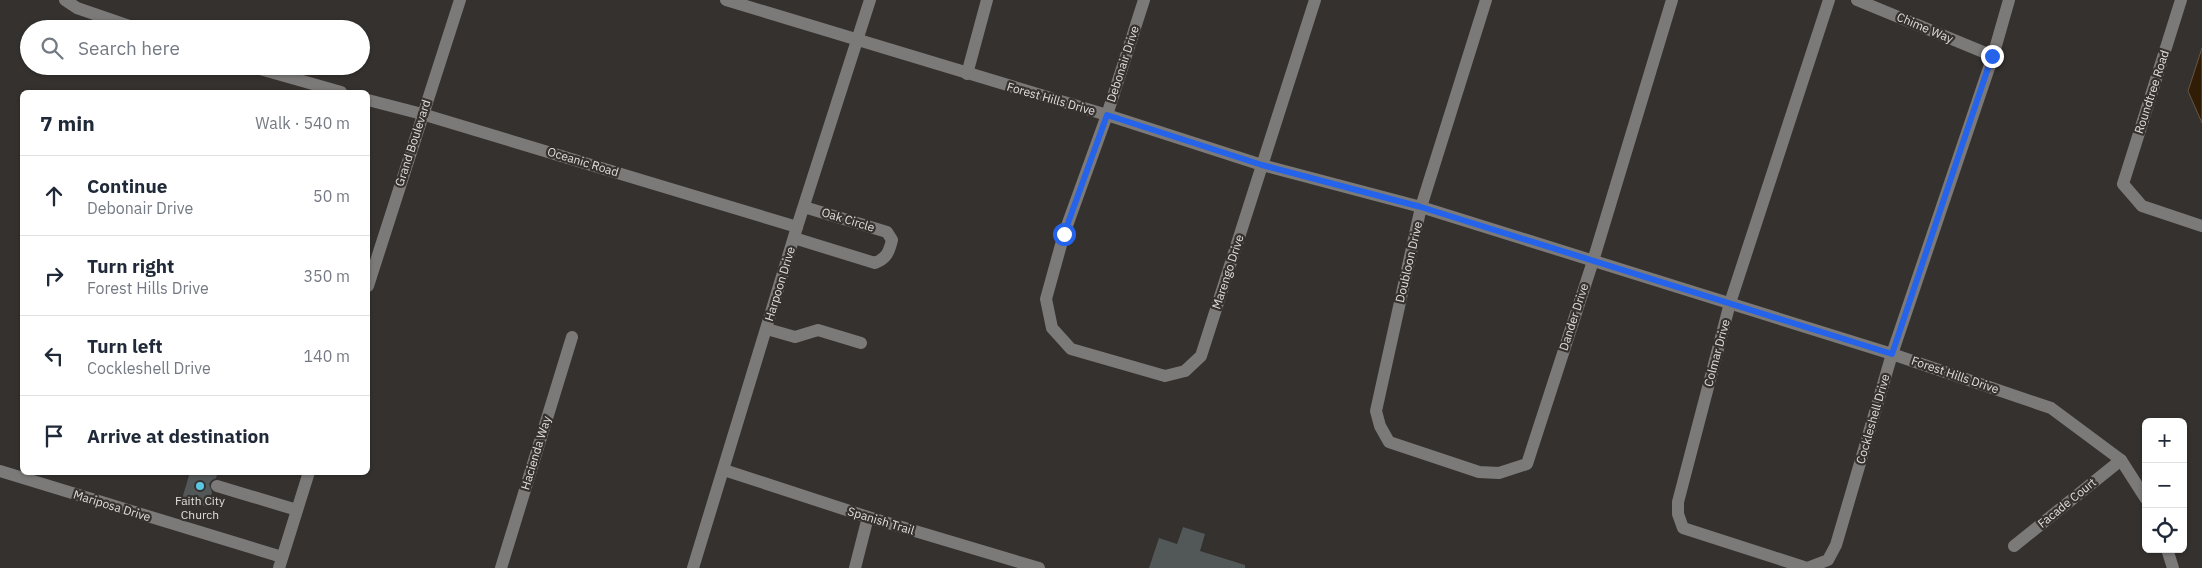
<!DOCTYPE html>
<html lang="en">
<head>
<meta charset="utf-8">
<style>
  :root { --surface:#fff; --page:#f2f2f3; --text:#1f2937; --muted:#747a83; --line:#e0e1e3 }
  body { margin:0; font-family:"IBM Plex Sans",sans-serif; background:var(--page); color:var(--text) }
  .controls { position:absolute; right:15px; bottom:15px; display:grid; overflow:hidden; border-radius:8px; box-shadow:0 1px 4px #0004 }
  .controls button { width:45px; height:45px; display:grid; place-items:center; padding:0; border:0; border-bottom:1px solid var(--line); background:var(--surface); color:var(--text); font:25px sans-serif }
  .stop { position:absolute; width:15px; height:15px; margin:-11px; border:4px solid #2563eb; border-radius:50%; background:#fff }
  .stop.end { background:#2563eb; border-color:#fff; box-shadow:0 1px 5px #0008 }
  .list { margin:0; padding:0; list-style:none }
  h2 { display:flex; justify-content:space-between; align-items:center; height:65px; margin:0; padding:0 20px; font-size:21px }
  h2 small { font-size:16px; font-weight:400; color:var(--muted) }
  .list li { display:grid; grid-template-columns:32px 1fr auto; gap:15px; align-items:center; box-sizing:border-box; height:80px; padding:0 20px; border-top:1px solid var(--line) }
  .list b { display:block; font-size:19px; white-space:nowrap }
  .list p { margin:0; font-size:16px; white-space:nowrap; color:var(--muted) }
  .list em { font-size:16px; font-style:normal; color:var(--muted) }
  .icon { flex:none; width:28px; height:28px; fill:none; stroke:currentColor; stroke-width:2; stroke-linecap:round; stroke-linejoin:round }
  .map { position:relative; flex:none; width:2202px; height:568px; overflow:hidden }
  .search { position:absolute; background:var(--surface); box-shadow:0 1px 4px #0004; left:20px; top:20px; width:350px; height:55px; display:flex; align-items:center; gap:12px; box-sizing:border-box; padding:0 18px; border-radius:28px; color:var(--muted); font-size:19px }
  .panel { position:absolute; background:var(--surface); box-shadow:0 1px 4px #0004; left:20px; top:90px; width:350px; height:385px; border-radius:8px }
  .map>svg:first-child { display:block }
</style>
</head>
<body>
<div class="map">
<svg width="2202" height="568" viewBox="0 0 2202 568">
  <rect width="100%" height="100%" fill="#35312e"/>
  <path fill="#311c05" stroke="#665646" d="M2202 48V123L2188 91Z"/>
  <g fill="#525758">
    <path d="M190 472H218L216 478 212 480 209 484 212 492 208 507 182 499Z"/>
    <path d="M1183 527 1205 534 1200 551 1245 565V568H1149L1159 538 1177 544Z"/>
  </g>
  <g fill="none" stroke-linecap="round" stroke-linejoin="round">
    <g stroke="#7c7a79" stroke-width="12">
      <path d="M65 0 77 8 138 29"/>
      <path d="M726 0 1107 115 1262 165 1421 207 1892 354 2051 408 2121 460 2146 499"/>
      <path d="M1144 0 1107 115 1064 234 1046 299 1052 328 1071 349 1165 376 1185 371 1201 356 1315 0"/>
      <path d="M1486 0 1421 207 1376 411 1380 426 1389 442 1479 472 1499 473 1527 464 1593 261 1672 0"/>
      <path d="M1829 0 1730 303 1678 502V514L1683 528 1807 568 1828 560 1836 545 1892 354 1993 56 2009 0"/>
      <path d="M1857 0 1993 56"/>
      <path d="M2181 0 2123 184 2142 206 2202 226"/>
      <path d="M250 66 341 92"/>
      <path d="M967 74 987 0"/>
      <path d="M368 100 422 114 797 227"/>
      <path d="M794 238 875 263C887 258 889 252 892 240L887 232 804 207"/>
      <path d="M368 286 460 0"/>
      <path d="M767 329 795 337 818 330 861 343"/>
      <path d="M724 470 868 517 1039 568"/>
      <path d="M0 471 282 557"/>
      <path d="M217 486 297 510"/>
      <path d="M2014 546 2121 460"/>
      <path d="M2167 549 2173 568"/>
      <path d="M279 568 309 472"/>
      <path d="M501 568 572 337"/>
      <path d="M693 568 797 227 870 0"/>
      <path d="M855 568 868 517"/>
    </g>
  </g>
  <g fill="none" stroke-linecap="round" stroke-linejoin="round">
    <path stroke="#2563eb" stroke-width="6" d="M1064 234 1107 115 1262 165 1421 207 1892 354 1992 56"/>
  </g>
  <circle fill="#5ac8e5" stroke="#35312e" stroke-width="2" cx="200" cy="486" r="5"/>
  <g text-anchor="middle" stroke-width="4.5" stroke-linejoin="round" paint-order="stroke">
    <g font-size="12" fill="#e0dedc" stroke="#35312e">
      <text transform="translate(1925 28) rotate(23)" y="4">Chime Way</text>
      <text transform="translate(1123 64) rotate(-72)" y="4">Debonair Drive</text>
      <text transform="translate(2152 92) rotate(-72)" y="4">Roundtree Road</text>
      <text transform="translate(1051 99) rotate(16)" y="4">Forest Hills Drive</text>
      <text transform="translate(413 143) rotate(-72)" y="4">Grand Boulevard</text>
      <text transform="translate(583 162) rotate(17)" y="4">Oceanic Road</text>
      <text transform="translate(848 220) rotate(17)" y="4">Oak Circle</text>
      <text transform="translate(1409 262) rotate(-77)" y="4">Doubloon Drive</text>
      <text transform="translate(1228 272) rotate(-72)" y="4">Marengo Drive</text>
      <text transform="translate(780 284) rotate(-73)" y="4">Harpoon Drive</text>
      <text transform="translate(1574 317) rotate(-72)" y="4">Dander Drive</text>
      <text transform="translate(1717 353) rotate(-75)" y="4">Colmar Drive</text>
      <text transform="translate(1955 375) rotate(19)" y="4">Forest Hills Drive</text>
      <text transform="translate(1873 419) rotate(-74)" y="4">Cockleshell Drive</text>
      <text transform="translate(536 453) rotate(-73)" y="4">Hacienda Way</text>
      <text transform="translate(2067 503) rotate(-39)" y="4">Facade Court</text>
      <text transform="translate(112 506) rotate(17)" y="4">Mariposa Drive</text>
      <text transform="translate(881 521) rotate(17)" y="4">Spanish Trail</text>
    </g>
    <g font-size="12" fill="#e0dedc" stroke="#35312e">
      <text x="200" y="505">Faith City<tspan x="200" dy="14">Church</tspan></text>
    </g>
  </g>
</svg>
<div class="controls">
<button>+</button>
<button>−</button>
<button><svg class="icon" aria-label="locate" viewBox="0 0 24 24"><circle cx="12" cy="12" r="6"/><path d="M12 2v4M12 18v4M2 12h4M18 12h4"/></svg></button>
</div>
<div class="stop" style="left:1064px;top:234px"></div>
<div class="stop end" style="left:1992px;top:56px"></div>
<div class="search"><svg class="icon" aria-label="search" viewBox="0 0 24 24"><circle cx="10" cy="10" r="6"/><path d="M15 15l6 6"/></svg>Search here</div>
<section class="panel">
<h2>7 min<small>Walk · 540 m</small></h2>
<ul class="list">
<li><svg class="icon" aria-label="ahead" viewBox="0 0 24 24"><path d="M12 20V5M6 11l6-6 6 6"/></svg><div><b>Continue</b><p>Debonair Drive</p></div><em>50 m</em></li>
<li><svg class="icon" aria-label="right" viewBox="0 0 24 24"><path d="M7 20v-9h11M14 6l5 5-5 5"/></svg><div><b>Turn right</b><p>Forest Hills Drive</p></div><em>350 m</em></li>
<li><svg class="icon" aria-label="left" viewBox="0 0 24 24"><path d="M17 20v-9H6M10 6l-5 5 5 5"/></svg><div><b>Turn left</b><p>Cockleshell Drive</p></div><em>140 m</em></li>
<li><svg class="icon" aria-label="arrive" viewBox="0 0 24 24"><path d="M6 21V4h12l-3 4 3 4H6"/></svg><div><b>Arrive at destination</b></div></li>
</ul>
</section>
</div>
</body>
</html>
